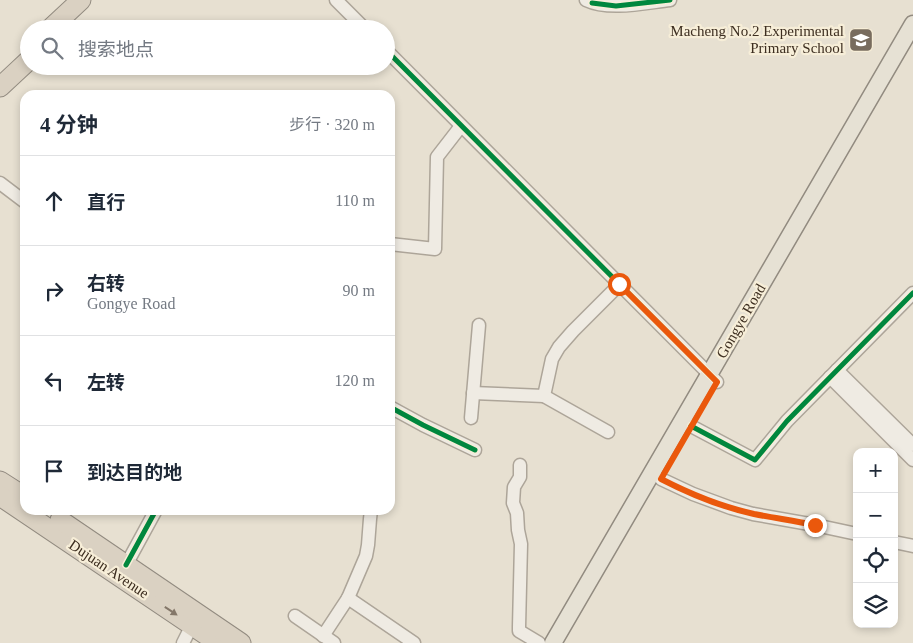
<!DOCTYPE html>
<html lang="zh">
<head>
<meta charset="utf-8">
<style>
  :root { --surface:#fff; --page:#f2f2f3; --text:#1f2937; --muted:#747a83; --line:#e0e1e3 }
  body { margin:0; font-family:"Times New Roman","Noto Sans SC",serif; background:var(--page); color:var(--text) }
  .controls { position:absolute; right:15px; bottom:15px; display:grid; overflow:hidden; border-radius:10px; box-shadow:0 2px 8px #0003 }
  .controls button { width:45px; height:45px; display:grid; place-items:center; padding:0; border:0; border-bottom:1px solid var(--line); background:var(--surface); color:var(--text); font:25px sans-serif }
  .stop { position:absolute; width:15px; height:15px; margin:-11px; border:4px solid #ea580c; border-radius:50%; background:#fff }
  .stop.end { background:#ea580c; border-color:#fff; box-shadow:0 1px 5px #0008 }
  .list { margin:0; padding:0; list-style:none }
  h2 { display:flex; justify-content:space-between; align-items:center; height:65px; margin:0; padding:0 20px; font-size:21px }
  h2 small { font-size:16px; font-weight:400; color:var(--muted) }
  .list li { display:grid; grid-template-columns:32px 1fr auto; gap:15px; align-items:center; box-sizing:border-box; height:90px; padding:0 20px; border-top:1px solid var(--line) }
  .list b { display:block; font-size:19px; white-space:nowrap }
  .list p { margin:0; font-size:16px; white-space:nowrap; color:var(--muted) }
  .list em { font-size:16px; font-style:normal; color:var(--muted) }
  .icon { flex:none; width:28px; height:28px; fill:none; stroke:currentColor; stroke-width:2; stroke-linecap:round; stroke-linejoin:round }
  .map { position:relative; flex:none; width:913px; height:643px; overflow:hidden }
  .search { position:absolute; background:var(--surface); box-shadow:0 2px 8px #0003; left:20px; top:20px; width:375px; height:55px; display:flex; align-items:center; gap:12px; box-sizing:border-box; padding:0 18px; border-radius:28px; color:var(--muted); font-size:19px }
  .panel { position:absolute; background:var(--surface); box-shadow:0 2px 8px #0003; left:20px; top:90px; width:375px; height:425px; border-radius:15px }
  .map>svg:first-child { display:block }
</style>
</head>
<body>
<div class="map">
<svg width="913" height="643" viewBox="0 0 913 643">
  <rect width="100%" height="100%" fill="#e7e0d1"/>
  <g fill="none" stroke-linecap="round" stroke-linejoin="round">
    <defs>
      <g id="minor">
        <path d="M336 0 365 29"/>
        <path d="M586 0C609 11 644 3 670 0"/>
        <path d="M386 50 717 382"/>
        <path d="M0 183 25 202"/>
        <path d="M390 244 435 249 437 157 461 126"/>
        <path d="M837 370 913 445"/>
        <path d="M830 377 913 460"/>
        <path d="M473 393 544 396"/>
        <path d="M390 407 423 425 475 450"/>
        <path d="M471 418 479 325"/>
        <path d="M691 426 755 460 787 421 913 293"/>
        <path d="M608 432 544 396 552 359 559 347 573 331 619 285"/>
        <path d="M520 465V477L514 487 513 503 517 513 518 530 521 544 519 627V631L539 643"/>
        <path d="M661 479 693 494 731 508 753 514 815 525 857 534"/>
        <path d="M894 542 913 546"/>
        <path d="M126 565 156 510"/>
        <path d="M348 598 414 643"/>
        <path d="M295 616 334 643"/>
        <path d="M323 636 348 598 366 556 368 545 370 519 371 510"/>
        <path d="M183 643 192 625"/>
      </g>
      <path id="major" d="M553 643 913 24"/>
      <g id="highway">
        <path d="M50 29 81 0"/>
        <path d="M0 87 29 60"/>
        <path d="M0 481 25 497"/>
        <path d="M0 496 218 643"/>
        <path d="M60 520 241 643"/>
      </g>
    </defs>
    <use href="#minor" stroke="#ada599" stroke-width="15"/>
    <use href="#major" stroke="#928b80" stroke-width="19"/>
    <use href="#highway" stroke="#928b80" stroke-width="21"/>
    <use href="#minor" stroke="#efebe3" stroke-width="12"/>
    <use href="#major" stroke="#e6e1d4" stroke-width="16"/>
    <use href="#highway" stroke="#dad1c2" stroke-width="19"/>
    <defs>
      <g id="cycleway">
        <path d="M592 3 616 6 670 0"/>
        <path d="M386 50 717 382"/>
        <path d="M390 407 423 425 475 450"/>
        <path d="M691 426 755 460 787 421 913 293"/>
        <path d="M126 565 156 510"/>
      </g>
    </defs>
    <use href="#cycleway" stroke="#f7eed8" stroke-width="8"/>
    <use href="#cycleway" stroke="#00873e" stroke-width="5"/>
  </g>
  <defs><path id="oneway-solid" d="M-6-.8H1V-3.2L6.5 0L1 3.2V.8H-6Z" transform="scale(1.25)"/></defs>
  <use fill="#847769" href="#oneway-solid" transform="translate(171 611) rotate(34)"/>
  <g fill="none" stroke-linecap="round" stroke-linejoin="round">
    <path stroke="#ea580c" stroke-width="6" d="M619 284 717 382 661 479C690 494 722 507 754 514 775 518 795 521 815 525"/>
  </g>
  <defs>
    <symbol id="school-square" viewBox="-11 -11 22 22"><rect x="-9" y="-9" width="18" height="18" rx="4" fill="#786c5e" stroke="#f7eed8"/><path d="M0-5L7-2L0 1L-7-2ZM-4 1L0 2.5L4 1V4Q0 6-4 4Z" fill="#fff"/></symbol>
  </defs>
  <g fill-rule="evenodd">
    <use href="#school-square" x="847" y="26" width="28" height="28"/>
  </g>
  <g text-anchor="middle" stroke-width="4.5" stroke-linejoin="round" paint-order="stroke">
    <g font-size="15" fill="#3d2e20" stroke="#f7eed8" text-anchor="end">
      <text x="844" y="36">Macheng No.2 Experimental<tspan x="844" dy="17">Primary School</tspan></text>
    </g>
    <g font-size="15" fill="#3d2e20" stroke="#f7eed8">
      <text transform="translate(741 321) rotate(-60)" y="5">Gongye Road</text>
      <text transform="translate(109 569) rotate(34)" y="5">Dujuan Avenue</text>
    </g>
  </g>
</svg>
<div class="controls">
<button>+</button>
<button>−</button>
<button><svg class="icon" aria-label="locate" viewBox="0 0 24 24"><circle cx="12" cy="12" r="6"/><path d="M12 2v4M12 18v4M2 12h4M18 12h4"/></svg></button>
<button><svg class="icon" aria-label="layers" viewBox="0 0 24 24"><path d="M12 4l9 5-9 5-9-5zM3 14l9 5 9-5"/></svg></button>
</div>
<div class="stop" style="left:619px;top:284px"></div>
<div class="stop end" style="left:815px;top:525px"></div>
<div class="search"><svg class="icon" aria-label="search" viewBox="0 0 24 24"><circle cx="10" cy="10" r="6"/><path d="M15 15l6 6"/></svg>搜索地点</div>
<section class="panel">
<h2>4 分钟<small>步行 · 320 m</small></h2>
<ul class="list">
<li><svg class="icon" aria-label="ahead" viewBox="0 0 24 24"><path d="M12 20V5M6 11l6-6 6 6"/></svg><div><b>直行</b></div><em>110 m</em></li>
<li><svg class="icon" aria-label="right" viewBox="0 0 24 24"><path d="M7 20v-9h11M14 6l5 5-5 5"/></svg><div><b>右转</b><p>Gongye Road</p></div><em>90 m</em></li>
<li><svg class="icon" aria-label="left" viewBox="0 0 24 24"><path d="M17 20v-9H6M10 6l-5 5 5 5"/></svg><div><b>左转</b></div><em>120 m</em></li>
<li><svg class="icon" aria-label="arrive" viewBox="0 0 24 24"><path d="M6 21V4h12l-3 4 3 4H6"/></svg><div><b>到达目的地</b></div></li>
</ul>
</section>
</div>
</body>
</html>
